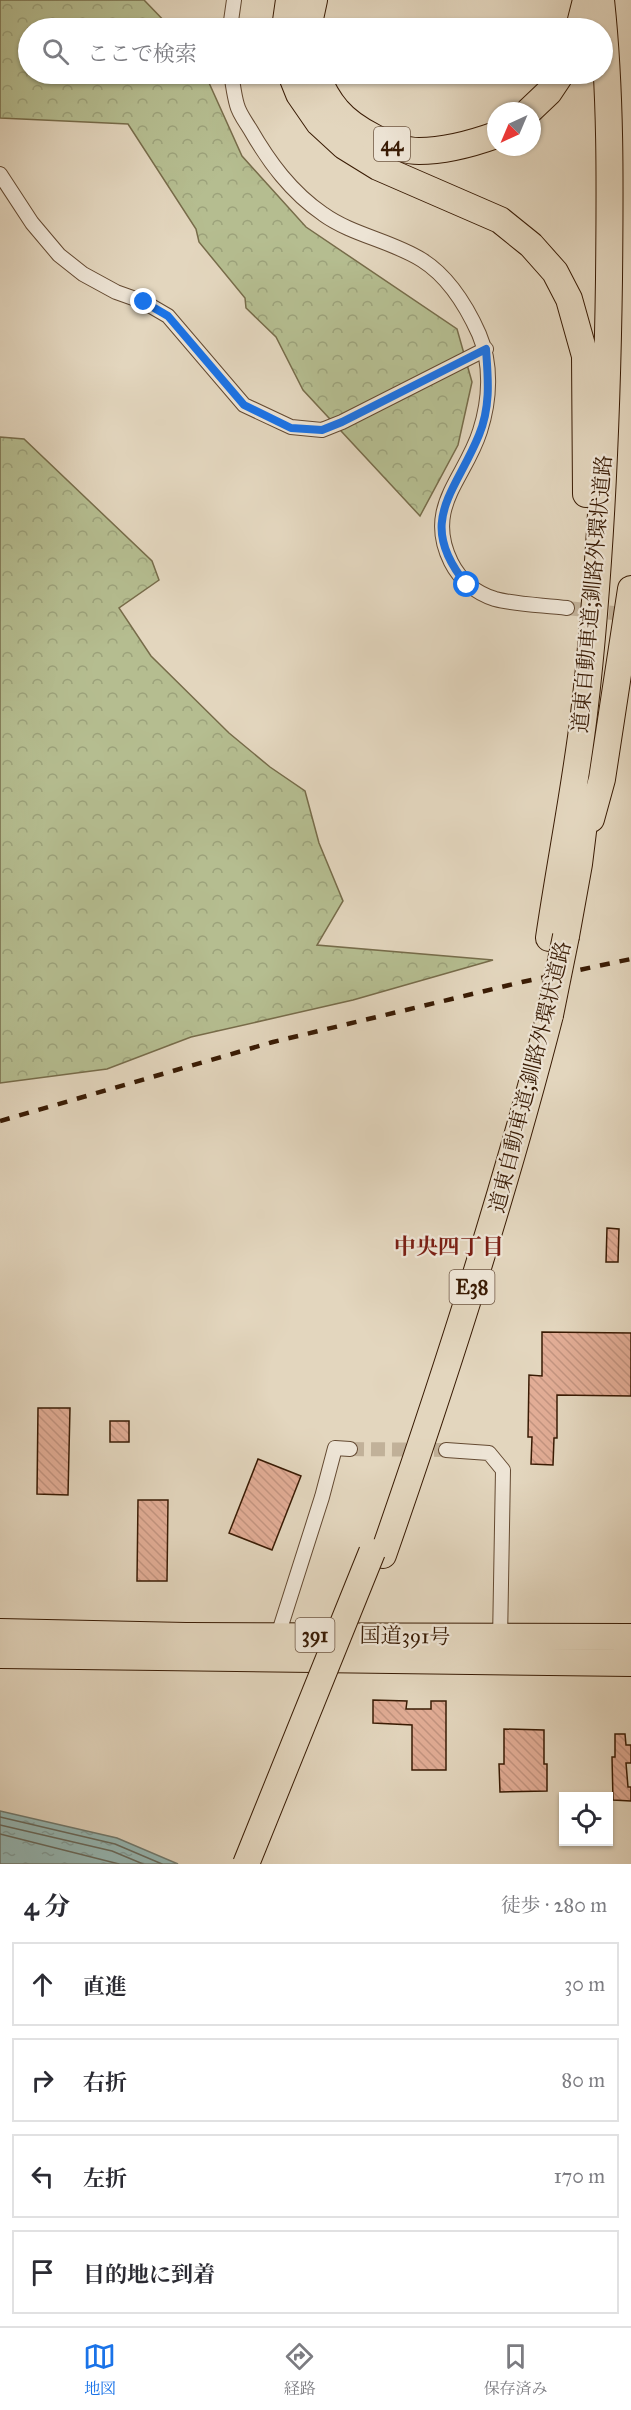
<!DOCTYPE html>
<html lang="ja">
<head>
<meta charset="utf-8">
<style>
  :root { --surface:#fff; --page:#f7f7f7; --text:#2b2b33; --muted:#7c7c81; --line:#e1e1e2; --accent:#1a73e8 }
  body { margin:0; font-family:"IM FELL Great Primer","Noto Serif JP",serif; background:var(--page); color:var(--text) }
  .controls { position:absolute; right:18px; bottom:18px; display:grid; overflow:hidden; border-radius:0px; box-shadow:0 2px 4px #0004 }
  .controls button { width:54px; height:54px; display:grid; place-items:center; padding:0; border:0; border-bottom:2px solid var(--line); background:var(--surface); color:var(--text); font:30px sans-serif }
  .compass { position:absolute; left:487px; top:102px; width:54px; height:54px; border-radius:50%; background:var(--surface); box-shadow:0 2px 4px #0004; rotate:224deg }
  .stop { position:absolute; width:18px; height:18px; margin:-14px; border:4px solid #1a73e8; border-radius:50%; background:#fff }
  .stop.end { background:#1a73e8; border-color:#fff; box-shadow:0 2px 6px #0008 }
  .list { margin:0; padding:0; list-style:none }
  h2 { display:flex; justify-content:space-between; align-items:center; height:78px; margin:0; padding:0 24px; font-size:26px }
  h2 small { font-size:20px; font-weight:400; color:var(--muted) }
  .list li { display:grid; grid-template-columns:39px 1fr auto; gap:18px; align-items:center; box-sizing:border-box; height:84px; margin:0 12px 12px; padding:0 12px; border:2px solid var(--line); border-radius:0px }
  .list b { display:block; font-size:22px; white-space:nowrap }
  .list em { font-size:20px; font-style:normal; color:var(--muted) }
  .icon { flex:none; width:33px; height:33px; fill:none; stroke:currentColor; stroke-width:2; stroke-linecap:round; stroke-linejoin:round }
  .map { position:relative; flex:none; width:631px; height:1864px; overflow:hidden }
  .search { position:absolute; background:var(--surface); box-shadow:0 2px 4px #0004; left:18px; right:18px; top:18px; height:66px; display:flex; align-items:center; gap:15px; box-sizing:border-box; padding:0 21px; border-radius:33px; color:var(--muted); font-size:22px }
  .sheet { height:462px; background:var(--surface) }
  nav { display:flex; justify-content:space-around; align-items:center; box-sizing:border-box; height:84px; border-top:2px solid var(--line); background:var(--surface); font-size:16px; color:var(--muted) }
  nav a { display:grid; justify-items:center; gap:3px }
  nav .on { color:var(--accent) }
  .map>svg:first-child { display:block }
</style>
</head>
<body>
<div class="map">
<svg width="631" height="1864" viewBox="0 0 631 1864">
  <defs>
    <pattern id="forest-crowns" width="20" height="18" patternUnits="userSpaceOnUse" patternTransform="scale(1.5)"><rect width="20" height="18" fill="#b5bd90"/><path d="M2 6a3 3 0 1 1 6 0M12 15a3 3 0 1 1 6 0" fill="none" stroke="#9ca27b"/></pattern>
    <pattern id="water-ripples" width="26" height="14" patternUnits="userSpaceOnUse" patternTransform="scale(1.5)"><rect width="26" height="14" fill="#96b9b6"/><path d="M2 4q2-2 4 0t4 0M15 11q2-2 4 0t4 0" fill="none" stroke="#829e9b"/></pattern>
    <pattern id="building-back-hatch" width="6" height="6" patternUnits="userSpaceOnUse" patternTransform="scale(1.5)"><rect width="6" height="6" fill="#e2ad96"/><path d="M-1 5l2 2M0 0l6 6M5-1l2 2" fill="none" stroke="#c39480"/></pattern>
  </defs>
  <rect width="100%" height="100%" fill="#e3d6be"/>
  <filter id="stains"><feTurbulence type="fractalNoise" baseFrequency=".00333" numOctaves="4"/><feColorMatrix values="0 0 0 0 .2 0 0 0 0 .09 0 0 0 0 .02 0 0 0 .5 -.17"/></filter>
  <radialGradient id="worn" r=".72"><stop offset=".6" stop-color="#630" stop-opacity="0"/><stop offset="1" stop-color="#630" stop-opacity=".3"/></radialGradient>
  <g fill="url(#forest-crowns)" stroke="#776c4a" stroke-width="1.5">
    <path d="M0 0H144L171 28H28V74H205L242 156 306 227 457 329 472 382 458 445 420 516 303 390 276 337 246 308 245 298 199 242 196 229 128 124 0 118Z"/>
    <path d="M0 437 24 439 152 561 159 580 119 608 151 656 229 733 270 767 305 791 319 843 343 901 317 945 493 960 353 1000 191 1037 107 1069 0 1083Z"/>
  </g>
  <path fill="url(#water-ripples)" stroke="#717a6f" stroke-width="1.5" d="M0 1811 117 1838 178 1864H0Z"/>
  <g fill="none" stroke-linecap="round" stroke-linejoin="round">
    <g stroke="#686a5d" stroke-width="1.5">
      <path d="M0 1817 115 1844 162 1864"/>
      <path d="M0 1825 112 1851 143 1864"/>
      <path d="M0 1834 119 1864"/>
    </g>
  </g>
  <g fill="url(#building-back-hatch)" stroke="#391b04" stroke-width="1.5">
    <path d="M607 1228 619 1229 618 1262H606Z"/>
    <path d="M542 1332 631 1333V1396L557 1395V1438H554L553 1465 531 1464 532 1437H528L529 1375 542 1376Z"/>
    <path d="M38 1408H70L68 1495 37 1494Z"/>
    <rect x="110" y="1421" width="19" height="21"/>
    <path d="M258 1459 301 1476 272 1550 229 1533Z"/>
    <path d="M138 1500H168L167 1581H137Z"/>
    <path d="M373 1700 407 1701 406 1709H431V1701H446V1770H412V1725L373 1723Z"/>
    <path d="M504 1729 544 1730V1764H547V1791L500 1792 499 1764H504Z"/>
    <path d="M615 1734H625L626 1745H631V1763H626L628 1787H631V1801L613 1800 612 1757H615Z"/>
  </g>
  <g fill="none" stroke-linecap="round" stroke-linejoin="round">
    <g stroke="#c1b199" stroke-width="14" stroke-dasharray="14 7" stroke-linecap="butt">
      <path d="M567 608 631 615"/>
      <path d="M350 1449 446 1450"/>
    </g>
    <defs>
      <g id="street">
        <path d="M230 28 234 0"/>
        <path d="M231 74C233 84 234 95 237 105 239 113 245 121 250 129 269 162 291 192 323 214 352 235 392 241 422 260 449 277 466 305 479 334 492 364 490 400 480 431 465 479 424 507 451 562 460 580 476 593 495 599 517 605 544 605 567 608"/>
        <path d="M0 174 32 223 59 255 83 274 116 292 144 302 168 316 244 405 291 427 322 430 342 422 486 349"/>
        <path d="M446 1450 489 1453 503 1470 500 1641"/>
        <path d="M278 1635 322 1497 335 1448 350 1449"/>
      </g>
      <g id="highway">
        <path d="M285 28 289 0"/>
        <path d="M308 28 314 0"/>
        <path d="M579 28 586 0"/>
        <path d="M291 74 299 94 319 123 344 146 378 167 500 220 531 245 555 272 569 299 585 356 586 494"/>
        <path d="M316 74C321 86 328 100 337 110 353 129 394 151 419 151 446 151 471 144 496 135"/>
        <path d="M529 111 549 92 561 74"/>
        <path d="M591 819 602 779 631 589"/>
        <path d="M566 936 579 864 587 799"/>
        <path d="M549 938C560 863 575 789 584 714 601 569 607 424 609 279 610 186 611 92 601 0"/>
        <path d="M383 1555C445 1377 503 1198 550 1015"/>
        <path d="M0 1632 186 1636 631 1637"/>
        <path d="M0 1655 631 1663"/>
      </g>
    </defs>
    <use href="#street" stroke="#644a32" stroke-width="16"/>
    <use href="#highway" stroke="#391b04" stroke-width="28"/>
    <use href="#street" stroke="#ede4d5" stroke-width="14"/>
    <use href="#highway" stroke="#e3d6be" stroke-width="26"/>
    <path stroke="#391b04" stroke-width="4.5" stroke-dasharray="10 10" stroke-linecap="butt" d="M0 1121 273 1042 522 982 631 959"/>
    <defs>
      <g id="highway-bridge">
        <path d="M550 1015 566 936"/>
        <path d="M246 1864 372 1552"/>
      </g>
    </defs>
    <use href="#highway-bridge" stroke="#391b04" stroke-width="28" stroke-linecap="butt"/>
    <use href="#highway-bridge" stroke="#e3d6be" stroke-width="26"/>
  </g>
  <g fill="none" stroke-linecap="round" stroke-linejoin="round">
    <path stroke="#1a73e8" stroke-width="8" d="M144 302 168 316 244 405 291 428 322 430 342 422 486 349C488 378 491 406 479 435 455 494 415 522 467 585"/>
  </g>
  <g text-anchor="middle" stroke-width="4.5" stroke-linejoin="round" paint-order="stroke">
    <g fill="#ede4d5" stroke="#6f5743" stroke-width="1.5">
      <rect x="374" y="127" width="36" height="34" rx="4.5"/>
      <rect x="449.5" y="1270" width="45" height="34" rx="4.5"/>
      <rect x="295.5" y="1618" width="39" height="34" rx="4.5"/>
    </g>
    <g font-size="20" font-weight="bold" fill="#391b04">
      <text x="392" y="151">44</text>
      <text x="472" y="1294">E38</text>
      <text x="315" y="1642">391</text>
    </g>
    <g font-size="21" fill="#391b04" stroke="#ede4d5">
      <text transform="translate(592 594) rotate(-85)" y="7">道東自動車道;釧路外環状道路</text>
      <text transform="translate(530 1077) rotate(-76)" y="7">道東自動車道;釧路外環状道路</text>
      <text transform="translate(405 1636) rotate(1)" y="7">国道391号</text>
    </g>
    <g font-size="22" font-weight="bold" fill="#7a1f14" stroke="#ede4d5">
      <text x="449" y="1254">中央四丁目</text>
    </g>
  </g>
  <rect width="100%" height="100%" filter="url(#stains)"/>
  <rect width="100%" height="100%" fill="url(#worn)"/>
</svg>
<div class="controls">
<button><svg class="icon" aria-label="locate" viewBox="0 0 24 24"><circle cx="12" cy="12" r="6"/><path d="M12 2v4M12 18v4M2 12h4M18 12h4"/></svg></button>
</div>
<svg class="compass" viewBox="-18 -18 36 36"><path d="M0-13l5 13h-10z" fill="#e53935"/><path d="M0 13l5-13h-10z" fill="#7c7c81"/></svg>
<div class="stop" style="left:467px;top:585px"></div>
<div class="stop end" style="left:144px;top:302px"></div>
<div class="search"><svg class="icon" aria-label="search" viewBox="0 0 24 24"><circle cx="10" cy="10" r="6"/><path d="M15 15l6 6"/></svg>ここで検索</div>
</div>
<section class="sheet">
<h2>4 分<small>徒歩 · 280 m</small></h2>
<ul class="list">
<li><svg class="icon" aria-label="ahead" viewBox="0 0 24 24"><path d="M12 20V5M6 11l6-6 6 6"/></svg><div><b>直進</b></div><em>30 m</em></li>
<li><svg class="icon" aria-label="right" viewBox="0 0 24 24"><path d="M7 20v-9h11M14 6l5 5-5 5"/></svg><div><b>右折</b></div><em>80 m</em></li>
<li><svg class="icon" aria-label="left" viewBox="0 0 24 24"><path d="M17 20v-9H6M10 6l-5 5 5 5"/></svg><div><b>左折</b></div><em>170 m</em></li>
<li><svg class="icon" aria-label="arrive" viewBox="0 0 24 24"><path d="M6 21V4h12l-3 4 3 4H6"/></svg><div><b>目的地に到着</b></div></li>
</ul>
</section>
<nav>
<a class="on"><svg class="icon" aria-label="map" viewBox="0 0 24 24"><path d="M3 6l6-2 6 2 6-2v14l-6 2-6-2-6 2zM9 4v14M15 6v14"/></svg>地図</a>
<a><svg class="icon" aria-label="directions" viewBox="0 0 24 24"><path d="M12 3l9 9-9 9-9-9zM9 14v-3h6M13 9l2 2-2 2"/></svg>経路</a>
<a><svg class="icon" aria-label="saved" viewBox="0 0 24 24"><path d="M7 4h10v16l-5-4-5 4z"/></svg>保存済み</a>
</nav>
</body>
</html>
